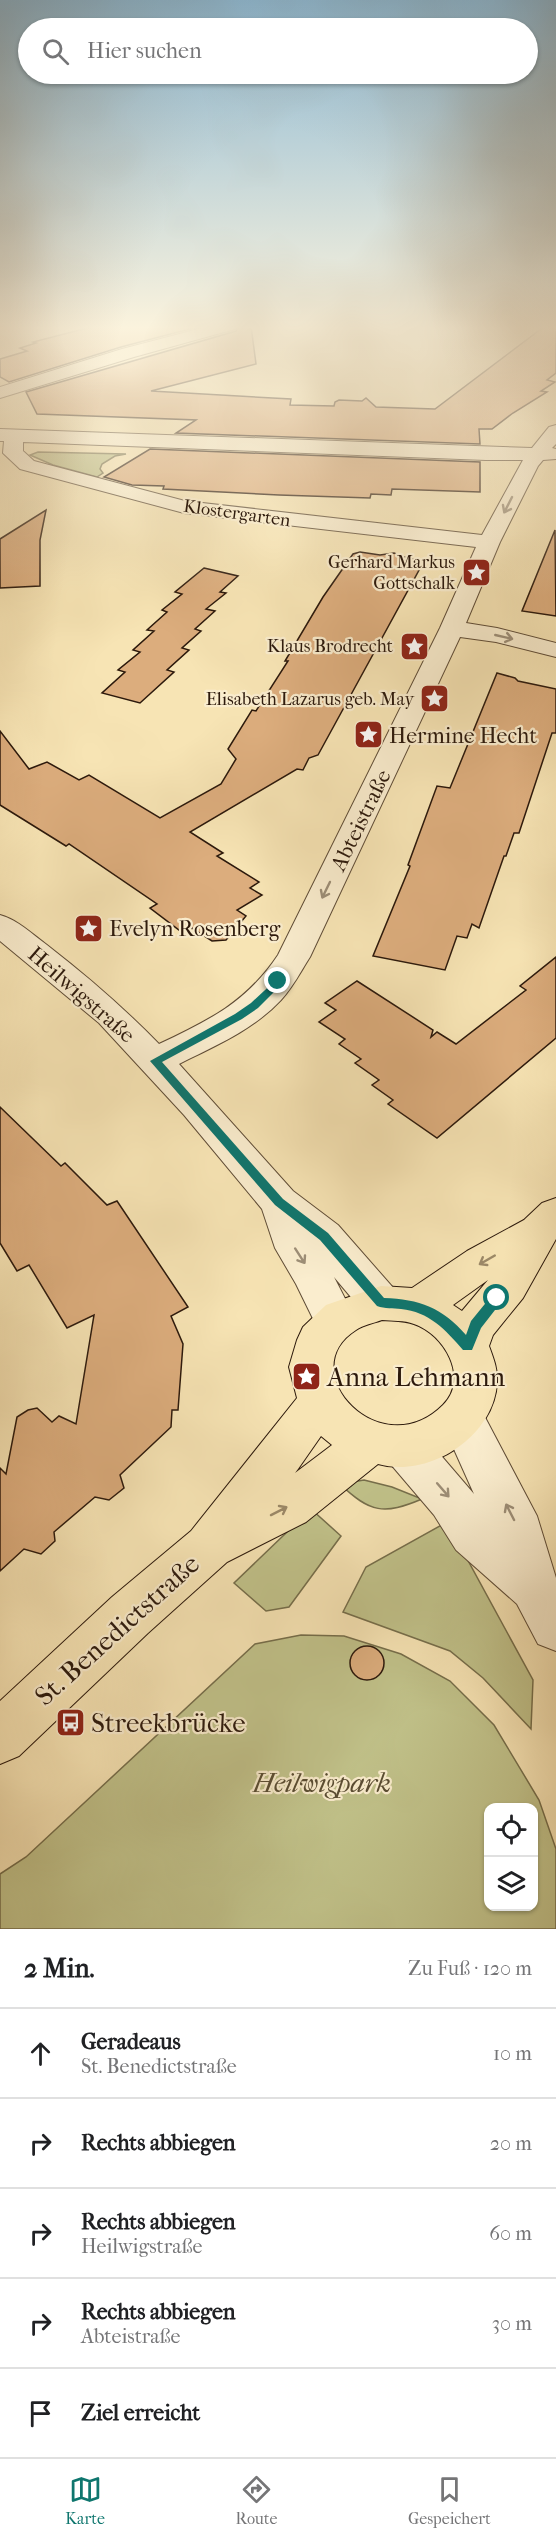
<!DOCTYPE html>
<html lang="de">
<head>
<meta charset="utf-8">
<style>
  :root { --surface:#fff; --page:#f2f2f2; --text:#202124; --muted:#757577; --line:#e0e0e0; --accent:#0f766e }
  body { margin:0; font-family:"IM FELL French Canon",serif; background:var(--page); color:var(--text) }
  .controls { position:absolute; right:18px; bottom:18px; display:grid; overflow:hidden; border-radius:12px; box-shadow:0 2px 4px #0004 }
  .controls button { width:54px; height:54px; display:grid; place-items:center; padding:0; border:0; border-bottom:2px solid var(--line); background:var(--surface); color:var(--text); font:30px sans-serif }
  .stop { position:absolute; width:18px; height:18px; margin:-14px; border:4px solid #0f766e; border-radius:50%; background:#fff }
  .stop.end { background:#0f766e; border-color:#fff; box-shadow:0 2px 6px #0008 }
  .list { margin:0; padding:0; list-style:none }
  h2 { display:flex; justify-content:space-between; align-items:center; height:78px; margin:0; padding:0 24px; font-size:26px }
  h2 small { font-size:20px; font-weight:400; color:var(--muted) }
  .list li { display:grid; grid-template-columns:39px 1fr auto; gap:18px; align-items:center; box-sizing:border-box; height:90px; padding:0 24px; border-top:2px solid var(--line) }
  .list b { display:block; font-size:22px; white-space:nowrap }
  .list p { margin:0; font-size:20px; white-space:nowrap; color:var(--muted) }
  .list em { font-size:20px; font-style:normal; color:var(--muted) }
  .icon { flex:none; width:33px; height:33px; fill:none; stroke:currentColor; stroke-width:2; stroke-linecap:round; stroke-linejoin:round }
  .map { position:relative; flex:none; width:556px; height:1929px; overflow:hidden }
  .search { position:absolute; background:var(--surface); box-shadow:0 2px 4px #0004; left:18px; right:18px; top:18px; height:66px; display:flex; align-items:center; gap:15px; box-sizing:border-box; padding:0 21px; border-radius:33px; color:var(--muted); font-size:22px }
  .sheet { height:528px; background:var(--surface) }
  nav { display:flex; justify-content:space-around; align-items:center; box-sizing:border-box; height:84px; border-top:2px solid var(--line); background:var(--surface); font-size:16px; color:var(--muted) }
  nav a { display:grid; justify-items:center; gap:3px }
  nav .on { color:var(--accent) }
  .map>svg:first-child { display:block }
</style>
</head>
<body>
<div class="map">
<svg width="556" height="1929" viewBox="0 0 556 1929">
  <rect width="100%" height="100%" fill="#f7e4b4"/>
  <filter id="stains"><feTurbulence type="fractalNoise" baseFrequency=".00333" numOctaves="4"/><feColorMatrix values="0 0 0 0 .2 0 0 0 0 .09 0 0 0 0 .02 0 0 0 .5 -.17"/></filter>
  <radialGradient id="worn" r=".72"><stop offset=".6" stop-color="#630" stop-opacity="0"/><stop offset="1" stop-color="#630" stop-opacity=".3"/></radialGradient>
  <g fill="#c1c28a" stroke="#766e4b" stroke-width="1.5" fill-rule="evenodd">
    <path d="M38 452 126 454 115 456 102 464 100 469 103 473 97 477 53 465 30 455Z"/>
    <path d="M364 1480 392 1487 422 1499C384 1515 370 1513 340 1484Z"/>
    <path d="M311 1509 341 1536 289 1607 266 1611 234 1583Z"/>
    <path d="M447 1522 533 1680 531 1729 483 1678 450 1651 343 1612 366 1567Z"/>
    <path d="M301 1635 344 1636 401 1654 450 1681 494 1725 539 1800 556 1849V1929H0V1874L26 1857 255 1644ZM488 1808H534V1906H488Z"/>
  </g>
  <g fill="#dcad7d" stroke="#2c190c" stroke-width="1.5">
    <path d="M95 326H201L121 347 9 382 0 377V359L27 351 20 348 36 343 33 342Z"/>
    <path d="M239 326H251L256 364 151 391 291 399 290 405 334 406 335 402 339 400 362 401 366 398 376 407 435 409 545 326H556V373L547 380 555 382 541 391 547 392 513 413 492 429H479L480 444 176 433 196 420 37 414 26 392 236 331Z"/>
    <path d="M150 449 480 462V492L392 489 391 495 371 494 370 498 279 495 163 489 164 486 132 485 104 477Z"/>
    <path d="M46 510 40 540V586L0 588V539Z"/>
    <path d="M555 530 556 616 522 611Z"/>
    <path d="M360 552 380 555 394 553 407 558 424 561 318 755 309 758 303 770 297 769 190 832 223 853 217 856 259 882 250 888 262 895 237 910 246 916 226 940 212 941 192 928 183 933 150 908 157 904 69 844 66 846 0 805V731L29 769 47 762 79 780 89 775 160 818 221 784 236 759 228 749 252 710 256 711 288 661H285L323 597 353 554Z"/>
    <path d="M204 568 238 576 220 592 226 593 206 609 215 611 195 629 201 631 182 648 189 650 167 670 174 672 140 703 102 693 125 672 118 670 140 652 133 650 154 631 147 630 167 612 162 610 182 594 175 592Z"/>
    <path d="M497 673 515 678 518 681 556 689V733H552L519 833H514L506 856H504L479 928 472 924 467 938 457 936 445 970 373 956 410 866 408 865 437 786 450 788Z"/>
    <path d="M556 957V1038L437 1138 388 1104 393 1100 372 1085 379 1080 355 1063 361 1059 339 1044 345 1039 319 1022 336 1010 325 1003 357 981 433 1030 431 1037 437 1032 456 1044 526 990 520 986Z"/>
    <path d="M0 1107 61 1166 65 1163 107 1205 117 1201 188 1307 171 1316 183 1344 178 1410H172L171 1427 120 1475 124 1488 109 1500 95 1497 54 1532 55 1541 41 1554 24 1549 0 1571V1468L6 1474 17 1417 28 1410 37 1408 52 1422 59 1416 76 1424 94 1315 67 1328 29 1265 17 1271 0 1243Z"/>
    <circle cx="367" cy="1663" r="17"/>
  </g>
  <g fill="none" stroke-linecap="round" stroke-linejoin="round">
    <defs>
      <g id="minor">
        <path d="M210 326H237L235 329 134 357 0 398V387L122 349Z"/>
        <path d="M556 425V444L552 448 556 449V459L543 460 538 466 500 542 466 623 497 628 556 643V657L496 642 460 637 310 957C301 971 293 987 281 1000 253 1030 215 1046 179 1064L293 1191 338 1225 396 1291 402 1303 396 1315 381 1320 366 1315 334 1277 356 1320 350 1333 335 1338 320 1333 296 1284 275 1248 262 1209 184 1115 99 1023 0 941V915C18 920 32 934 47 945 87 976 124 1008 159 1044 208 1021 247 1002 278 955L440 628 476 547 184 513 20 469 3 453 4 441H0V429L532 448 549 427ZM23 442 486 460H523L482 535 185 501 34 461 23 451Z"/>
        <path d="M462 1398 478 1404 537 1516 556 1578V1651L538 1644 517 1604 456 1550 434 1515 388 1461 381 1446 388 1431 404 1425 420 1431 474 1494 440 1418 446 1404Z"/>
      </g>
      <path id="major" d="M556 1198V1239L523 1298 493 1335 489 1346C493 1357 498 1369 497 1382 495 1436 429 1479 378 1464L306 1522 227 1562 148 1633 19 1756 0 1764V1701L112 1597 191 1531 297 1398 289 1367 297 1340 303 1327 326 1305 381 1286 412 1288 467 1251 524 1220 542 1203ZM488 1280 462 1311 453 1305ZM382 1320C392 1321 404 1320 414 1324 444 1334 470 1378 443 1405 381 1467 291 1371 356 1330 363 1325 374 1323 382 1320ZM321 1436 332 1445 295 1473 298 1469Z"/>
    </defs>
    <use href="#minor" stroke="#5f4c36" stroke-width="2"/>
    <use href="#major" stroke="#2c190c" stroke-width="2"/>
    <use href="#minor" fill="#faedce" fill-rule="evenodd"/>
    <use href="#major" fill="#f7e4b4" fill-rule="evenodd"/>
  </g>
  <defs><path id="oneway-shaft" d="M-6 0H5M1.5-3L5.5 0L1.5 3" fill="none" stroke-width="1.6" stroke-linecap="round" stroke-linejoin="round" transform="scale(1.5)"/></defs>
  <g stroke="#9d8e77">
    <use href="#oneway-shaft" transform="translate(508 505) rotate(117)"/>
    <use href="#oneway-shaft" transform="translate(504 637) rotate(13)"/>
    <use href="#oneway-shaft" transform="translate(326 890) rotate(116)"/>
    <use href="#oneway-shaft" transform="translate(300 1256) rotate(57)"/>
    <use href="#oneway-shaft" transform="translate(443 1490) rotate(49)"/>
    <use href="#oneway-shaft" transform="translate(510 1512) rotate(-117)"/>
  </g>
  <g stroke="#9c8968">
    <use href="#oneway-shaft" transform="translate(487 1260) rotate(150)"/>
    <use href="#oneway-shaft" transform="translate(279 1511) rotate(-27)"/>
  </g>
  <linearGradient id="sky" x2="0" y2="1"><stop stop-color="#8bb8d4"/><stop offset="0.55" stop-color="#fbf3dd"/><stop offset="1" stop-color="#fbf3dd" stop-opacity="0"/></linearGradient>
  <rect width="556" height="596" fill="url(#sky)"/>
  <path fill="#0f766e" d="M278 978 283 981 282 984 258 1008 242 1019 162 1062 283 1199 328 1233 384 1298C419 1299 443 1308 466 1335L471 1321 493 1294H502L503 1298 502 1301 481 1328 472 1350H463C445 1329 429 1312 401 1309 393 1308 385 1309 377 1306L320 1240 275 1205 150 1061 235 1014 251 1003Z"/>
  <defs>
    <symbol id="sight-square" viewBox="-11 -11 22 22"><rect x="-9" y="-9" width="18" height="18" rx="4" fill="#8f2418" stroke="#faedce"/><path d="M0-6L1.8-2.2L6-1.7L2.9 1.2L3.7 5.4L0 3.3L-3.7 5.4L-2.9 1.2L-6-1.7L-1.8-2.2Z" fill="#fff"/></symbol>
    <symbol id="bus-square" viewBox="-11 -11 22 22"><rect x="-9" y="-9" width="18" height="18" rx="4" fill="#8f2418" stroke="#faedce"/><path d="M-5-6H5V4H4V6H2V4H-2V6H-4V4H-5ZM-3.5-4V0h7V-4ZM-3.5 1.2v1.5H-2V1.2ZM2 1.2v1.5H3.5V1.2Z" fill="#fff"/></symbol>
  </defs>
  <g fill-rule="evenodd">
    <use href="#sight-square" x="460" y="556" width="33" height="33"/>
    <use href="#sight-square" x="398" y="630" width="33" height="33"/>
    <use href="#sight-square" x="418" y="682" width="33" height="33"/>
    <use href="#sight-square" x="352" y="718" width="33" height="33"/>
    <use href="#sight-square" x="72" y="912" width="33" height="33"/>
    <use href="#sight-square" x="290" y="1360" width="33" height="33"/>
    <use href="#bus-square" x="54" y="1706" width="33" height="33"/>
  </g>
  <g text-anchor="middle" stroke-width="4.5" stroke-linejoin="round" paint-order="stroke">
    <g font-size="18" fill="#2c190c" stroke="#faedce">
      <text transform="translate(237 513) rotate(8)" y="6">Klostergarten</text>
    </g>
    <g font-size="18" fill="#2c190c" stroke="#faedce" text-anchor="end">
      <text x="455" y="568">Gerhard Markus<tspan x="455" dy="21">Gottschalk</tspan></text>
      <text x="393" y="652">Klaus Brodrecht</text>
      <text x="414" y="705">Elisabeth Lazarus geb. May</text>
    </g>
    <g font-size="22" fill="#2c190c" stroke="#faedce" text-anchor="start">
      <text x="389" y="743">Hermine Hecht</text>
      <text x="109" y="936">Evelyn Rosenberg</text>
    </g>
    <g font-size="22" fill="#2c190c" stroke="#faedce">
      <text transform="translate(360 820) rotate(-64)" y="8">Abteistraße</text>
      <text transform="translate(82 994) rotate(41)" y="8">Heilwigstraße</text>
    </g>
    <g font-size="27" fill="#2c190c" stroke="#faedce" text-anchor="start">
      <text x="327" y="1386">Anna Lehmann</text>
      <text x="91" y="1732">Streekbrücke</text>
    </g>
    <g font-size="27" fill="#2c190c" stroke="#faedce">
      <text transform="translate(117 1630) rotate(-42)" y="9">St. Benedictstraße</text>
    </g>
    <g font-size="27" font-style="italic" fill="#594c32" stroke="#faedce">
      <text x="322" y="1792">Heilwigpark</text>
    </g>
  </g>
  <rect width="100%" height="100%" filter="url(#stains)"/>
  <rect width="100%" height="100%" fill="url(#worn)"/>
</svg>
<div class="controls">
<button><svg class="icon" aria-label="locate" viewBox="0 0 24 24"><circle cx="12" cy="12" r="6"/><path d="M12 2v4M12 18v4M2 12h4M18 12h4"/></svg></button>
<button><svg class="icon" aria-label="layers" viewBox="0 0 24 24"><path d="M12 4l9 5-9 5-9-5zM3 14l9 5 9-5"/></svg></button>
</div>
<div class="stop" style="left:497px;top:1298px"></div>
<div class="stop end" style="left:278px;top:981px"></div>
<div class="search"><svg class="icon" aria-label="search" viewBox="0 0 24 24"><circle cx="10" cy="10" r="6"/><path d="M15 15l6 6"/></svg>Hier suchen</div>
</div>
<section class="sheet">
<h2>2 Min.<small>Zu Fuß · 120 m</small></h2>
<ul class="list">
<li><svg class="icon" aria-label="ahead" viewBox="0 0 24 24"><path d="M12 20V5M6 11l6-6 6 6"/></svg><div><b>Geradeaus</b><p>St. Benedictstraße</p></div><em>10 m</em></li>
<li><svg class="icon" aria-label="right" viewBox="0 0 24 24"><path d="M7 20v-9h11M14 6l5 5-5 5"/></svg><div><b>Rechts abbiegen</b></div><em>20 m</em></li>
<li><svg class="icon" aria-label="right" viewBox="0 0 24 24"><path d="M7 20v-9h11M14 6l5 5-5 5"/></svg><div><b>Rechts abbiegen</b><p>Heilwigstraße</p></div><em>60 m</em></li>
<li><svg class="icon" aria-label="right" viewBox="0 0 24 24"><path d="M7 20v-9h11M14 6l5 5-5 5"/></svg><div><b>Rechts abbiegen</b><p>Abteistraße</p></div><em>30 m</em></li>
<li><svg class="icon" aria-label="arrive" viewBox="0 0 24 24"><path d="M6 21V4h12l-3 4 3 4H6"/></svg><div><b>Ziel erreicht</b></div></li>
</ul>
</section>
<nav>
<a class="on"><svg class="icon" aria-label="map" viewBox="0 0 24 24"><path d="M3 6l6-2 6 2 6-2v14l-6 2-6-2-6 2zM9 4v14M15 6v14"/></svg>Karte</a>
<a><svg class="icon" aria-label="directions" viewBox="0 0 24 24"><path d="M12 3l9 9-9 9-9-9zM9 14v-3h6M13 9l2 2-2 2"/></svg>Route</a>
<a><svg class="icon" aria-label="saved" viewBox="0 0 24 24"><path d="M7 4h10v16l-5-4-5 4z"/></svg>Gespeichert</a>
</nav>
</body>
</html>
